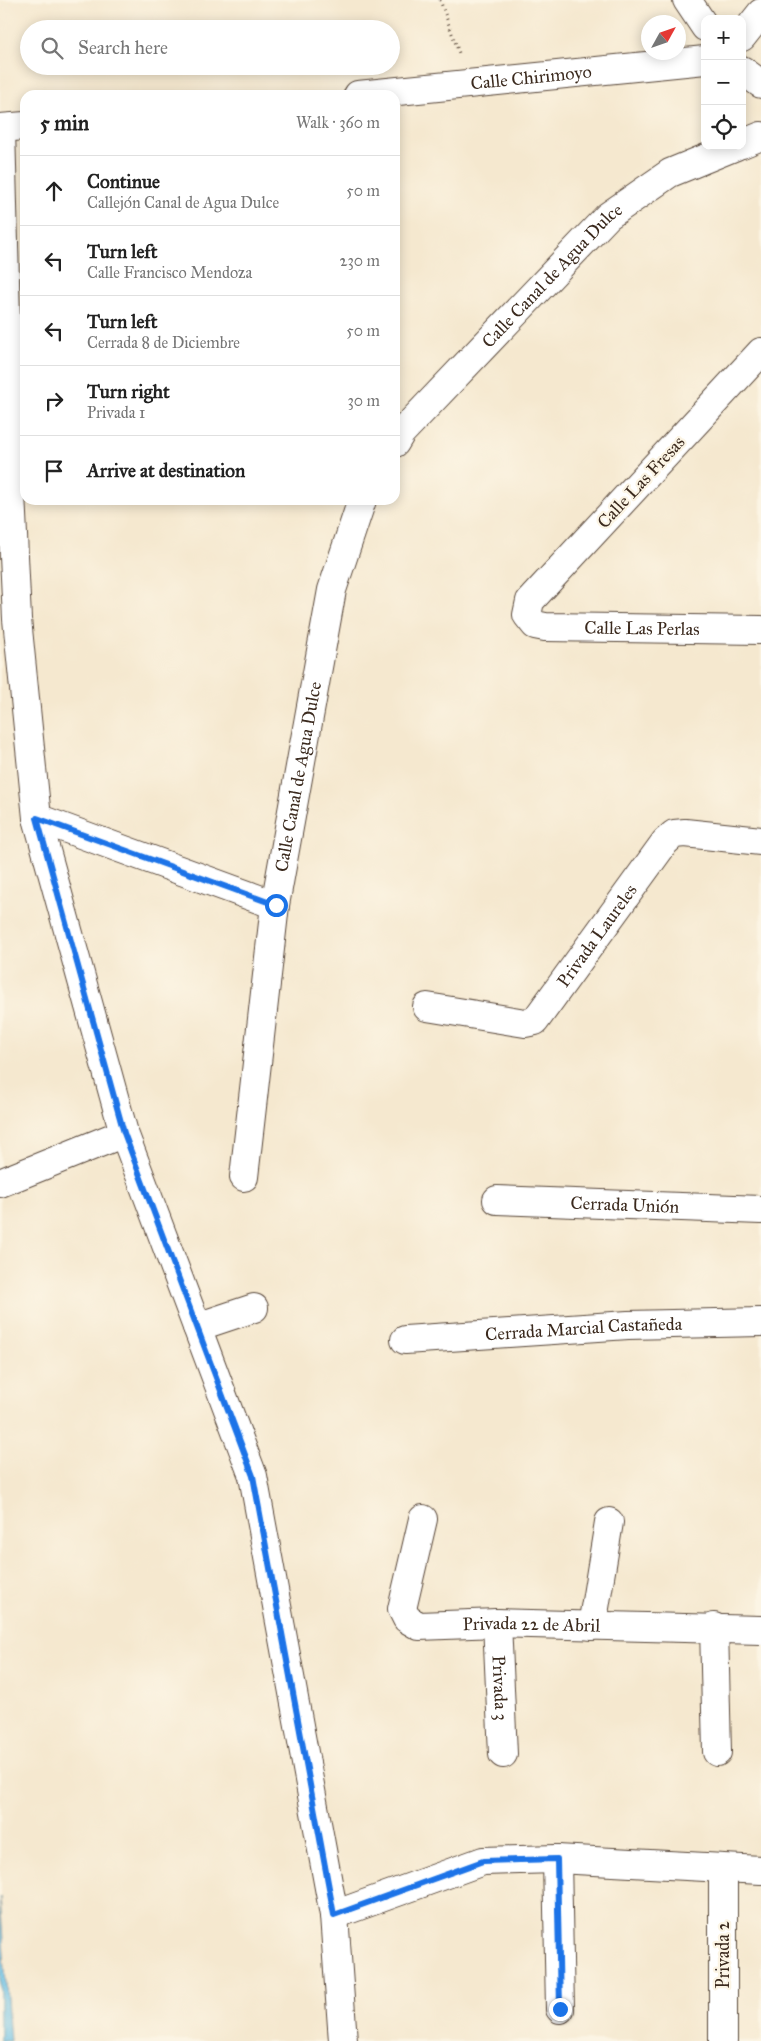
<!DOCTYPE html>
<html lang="en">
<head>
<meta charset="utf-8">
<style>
  :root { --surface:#fff; --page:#f6f6f6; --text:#222; --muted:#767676; --line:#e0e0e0 }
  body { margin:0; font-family:"IM FELL Great Primer",serif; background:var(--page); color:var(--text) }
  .controls { position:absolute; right:15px; top:15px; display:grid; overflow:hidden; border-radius:10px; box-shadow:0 2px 12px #0003 }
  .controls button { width:45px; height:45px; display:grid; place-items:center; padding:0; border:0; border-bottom:1px solid var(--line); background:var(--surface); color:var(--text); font:25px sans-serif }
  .compass { position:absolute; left:641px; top:15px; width:45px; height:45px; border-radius:50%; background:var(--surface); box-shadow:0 2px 12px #0003; rotate:50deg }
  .stop { position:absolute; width:15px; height:15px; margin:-11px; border:4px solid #1a73e8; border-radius:50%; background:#fff }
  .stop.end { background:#1a73e8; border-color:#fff; box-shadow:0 1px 5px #0008 }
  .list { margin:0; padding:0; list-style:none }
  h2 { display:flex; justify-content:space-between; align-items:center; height:65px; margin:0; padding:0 20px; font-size:21px }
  h2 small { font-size:16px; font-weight:400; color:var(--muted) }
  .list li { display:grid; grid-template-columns:32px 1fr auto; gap:15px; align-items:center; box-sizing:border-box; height:70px; padding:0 20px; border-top:1px solid var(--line) }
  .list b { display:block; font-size:19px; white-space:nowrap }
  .list p { margin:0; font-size:16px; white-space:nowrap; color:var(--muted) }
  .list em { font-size:16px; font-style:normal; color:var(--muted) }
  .icon { flex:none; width:28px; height:28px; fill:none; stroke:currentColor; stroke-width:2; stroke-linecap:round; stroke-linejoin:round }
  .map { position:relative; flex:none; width:761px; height:2041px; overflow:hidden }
  .search { position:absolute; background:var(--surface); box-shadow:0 2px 12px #0003; left:20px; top:20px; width:380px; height:55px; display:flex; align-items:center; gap:12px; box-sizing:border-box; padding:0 18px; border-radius:28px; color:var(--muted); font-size:19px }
  .panel { position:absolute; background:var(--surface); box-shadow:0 2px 12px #0003; left:20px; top:90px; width:380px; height:415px; border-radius:15px }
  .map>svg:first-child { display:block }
</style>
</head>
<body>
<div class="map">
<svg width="761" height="2041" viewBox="0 0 761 2041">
  <rect width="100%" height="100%" fill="#fcf5e5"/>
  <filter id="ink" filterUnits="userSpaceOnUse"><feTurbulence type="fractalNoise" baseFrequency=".02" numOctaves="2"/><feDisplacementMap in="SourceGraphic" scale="10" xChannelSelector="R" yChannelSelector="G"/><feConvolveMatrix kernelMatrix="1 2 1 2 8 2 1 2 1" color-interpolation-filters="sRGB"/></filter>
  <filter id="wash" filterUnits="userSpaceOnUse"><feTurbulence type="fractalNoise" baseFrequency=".0096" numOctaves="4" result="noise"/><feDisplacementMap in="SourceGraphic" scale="20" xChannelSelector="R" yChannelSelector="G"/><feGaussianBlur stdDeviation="1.12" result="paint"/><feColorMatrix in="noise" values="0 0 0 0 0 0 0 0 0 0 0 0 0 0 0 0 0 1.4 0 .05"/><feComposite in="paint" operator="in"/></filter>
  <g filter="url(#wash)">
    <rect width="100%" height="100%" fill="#f5e8cf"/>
    <path fill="#6bc1e7" stroke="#537682" d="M0 1897 10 2041H0Z"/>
  </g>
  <g filter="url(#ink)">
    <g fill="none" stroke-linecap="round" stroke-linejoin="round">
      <defs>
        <g id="minor">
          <path d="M687 0 705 27"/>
          <path d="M742 37 761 13"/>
          <path d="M742 70 761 84"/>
          <path id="s1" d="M358 95 705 60"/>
          <path d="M0 128 25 126"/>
          <path d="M1 128 10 472 17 619 37 818 124 1133 253 1476 334 1915 343 2041"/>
          <path d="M742 144 761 136"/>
          <path id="s2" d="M761 352 530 601 527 615 535 625 545 627 761 630"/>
          <path id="s3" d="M395 443 401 433 608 216 670 173 736 146"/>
          <path d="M37 818 275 905"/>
          <path id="s4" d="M427 1007 525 1023 535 1021 665 842 674 834 685 833 761 841"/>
          <path id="s5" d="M244 1177 275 905 332 590 362 500"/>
          <path d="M0 1183 124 1133"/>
          <path id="s6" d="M497 1200 761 1210"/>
          <path d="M197 1327 254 1308"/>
          <path id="s7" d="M405 1340 628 1325 761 1322"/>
          <path id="s8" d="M423 1519 402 1609 407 1619 419 1626 497 1623 761 1630"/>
          <path id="s9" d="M497 1623 503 1754"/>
          <path d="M592 1626 609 1522"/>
          <path d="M714 1627 717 1752"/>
          <path d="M557 1859 560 2009"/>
          <path d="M723 1869V2041"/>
          <path d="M334 1915 483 1861 557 1859 761 1870"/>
        </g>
      </defs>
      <use href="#minor" stroke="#574639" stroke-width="30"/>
      <path stroke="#574639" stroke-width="3" stroke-dasharray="1 4" stroke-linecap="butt" d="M440 0 459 53"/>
      <use href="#minor" stroke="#fff" stroke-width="28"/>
    </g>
  </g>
  <g fill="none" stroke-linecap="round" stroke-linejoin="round" filter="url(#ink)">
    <path stroke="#1a73e8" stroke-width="6" d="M276 905 37 818 124 1133 253 1476 334 1915 483 1861 557 1859 560 2009"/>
  </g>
  <g text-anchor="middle" stroke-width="4.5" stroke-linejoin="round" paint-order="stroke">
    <g font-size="18" fill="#3b2a1e" stroke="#fcf5e5">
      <text dy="6" stroke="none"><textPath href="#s1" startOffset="174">Calle Chirimoyo</textPath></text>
      <text dy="6" stroke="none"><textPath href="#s3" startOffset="230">Calle Canal de Agua Dulce</textPath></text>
      <text transform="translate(641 482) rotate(-47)" y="6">Calle Las Fresas</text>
      <text dy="6" stroke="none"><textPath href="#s2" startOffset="474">Calle Las Perlas</textPath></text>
      <text dy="6" stroke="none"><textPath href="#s5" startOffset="404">Calle Canal de Agua Dulce</textPath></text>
      <text dy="6" stroke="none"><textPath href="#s4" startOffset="215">Privada Laureles</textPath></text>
      <text dy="6" stroke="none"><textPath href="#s6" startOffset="128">Cerrada Unión</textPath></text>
      <text dy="6" stroke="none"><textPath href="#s7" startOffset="179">Cerrada Marcial Castañeda</textPath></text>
      <text dy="6" stroke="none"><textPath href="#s8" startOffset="230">Privada 22 de Abril</textPath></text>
      <text dy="6" stroke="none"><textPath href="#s9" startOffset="65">Privada 3</textPath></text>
      <text transform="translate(723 1955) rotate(-90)" y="6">Privada 2</text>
    </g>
  </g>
</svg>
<div class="controls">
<button>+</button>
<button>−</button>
<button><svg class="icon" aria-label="locate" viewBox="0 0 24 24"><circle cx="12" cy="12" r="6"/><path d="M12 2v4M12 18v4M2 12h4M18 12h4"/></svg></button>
</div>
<svg class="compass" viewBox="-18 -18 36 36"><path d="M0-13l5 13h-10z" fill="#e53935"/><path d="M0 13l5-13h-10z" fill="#767676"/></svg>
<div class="stop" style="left:276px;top:905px"></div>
<div class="stop end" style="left:560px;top:2009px"></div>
<div class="search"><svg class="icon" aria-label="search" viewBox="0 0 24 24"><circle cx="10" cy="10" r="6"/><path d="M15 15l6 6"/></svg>Search here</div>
<section class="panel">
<h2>5 min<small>Walk · 360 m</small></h2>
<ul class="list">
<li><svg class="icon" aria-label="ahead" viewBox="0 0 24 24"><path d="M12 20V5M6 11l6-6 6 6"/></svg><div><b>Continue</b><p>Callejón Canal de Agua Dulce</p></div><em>50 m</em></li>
<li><svg class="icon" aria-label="left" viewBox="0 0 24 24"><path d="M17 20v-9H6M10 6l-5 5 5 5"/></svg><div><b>Turn left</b><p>Calle Francisco Mendoza</p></div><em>230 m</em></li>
<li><svg class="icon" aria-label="left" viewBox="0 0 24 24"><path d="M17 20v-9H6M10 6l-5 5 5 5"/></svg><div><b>Turn left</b><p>Cerrada 8 de Diciembre</p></div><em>50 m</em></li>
<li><svg class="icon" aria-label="right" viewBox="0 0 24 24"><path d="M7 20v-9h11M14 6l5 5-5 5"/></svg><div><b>Turn right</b><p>Privada 1</p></div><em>30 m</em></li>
<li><svg class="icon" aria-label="arrive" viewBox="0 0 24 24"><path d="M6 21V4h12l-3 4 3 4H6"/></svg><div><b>Arrive at destination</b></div></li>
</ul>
</section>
</div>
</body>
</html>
